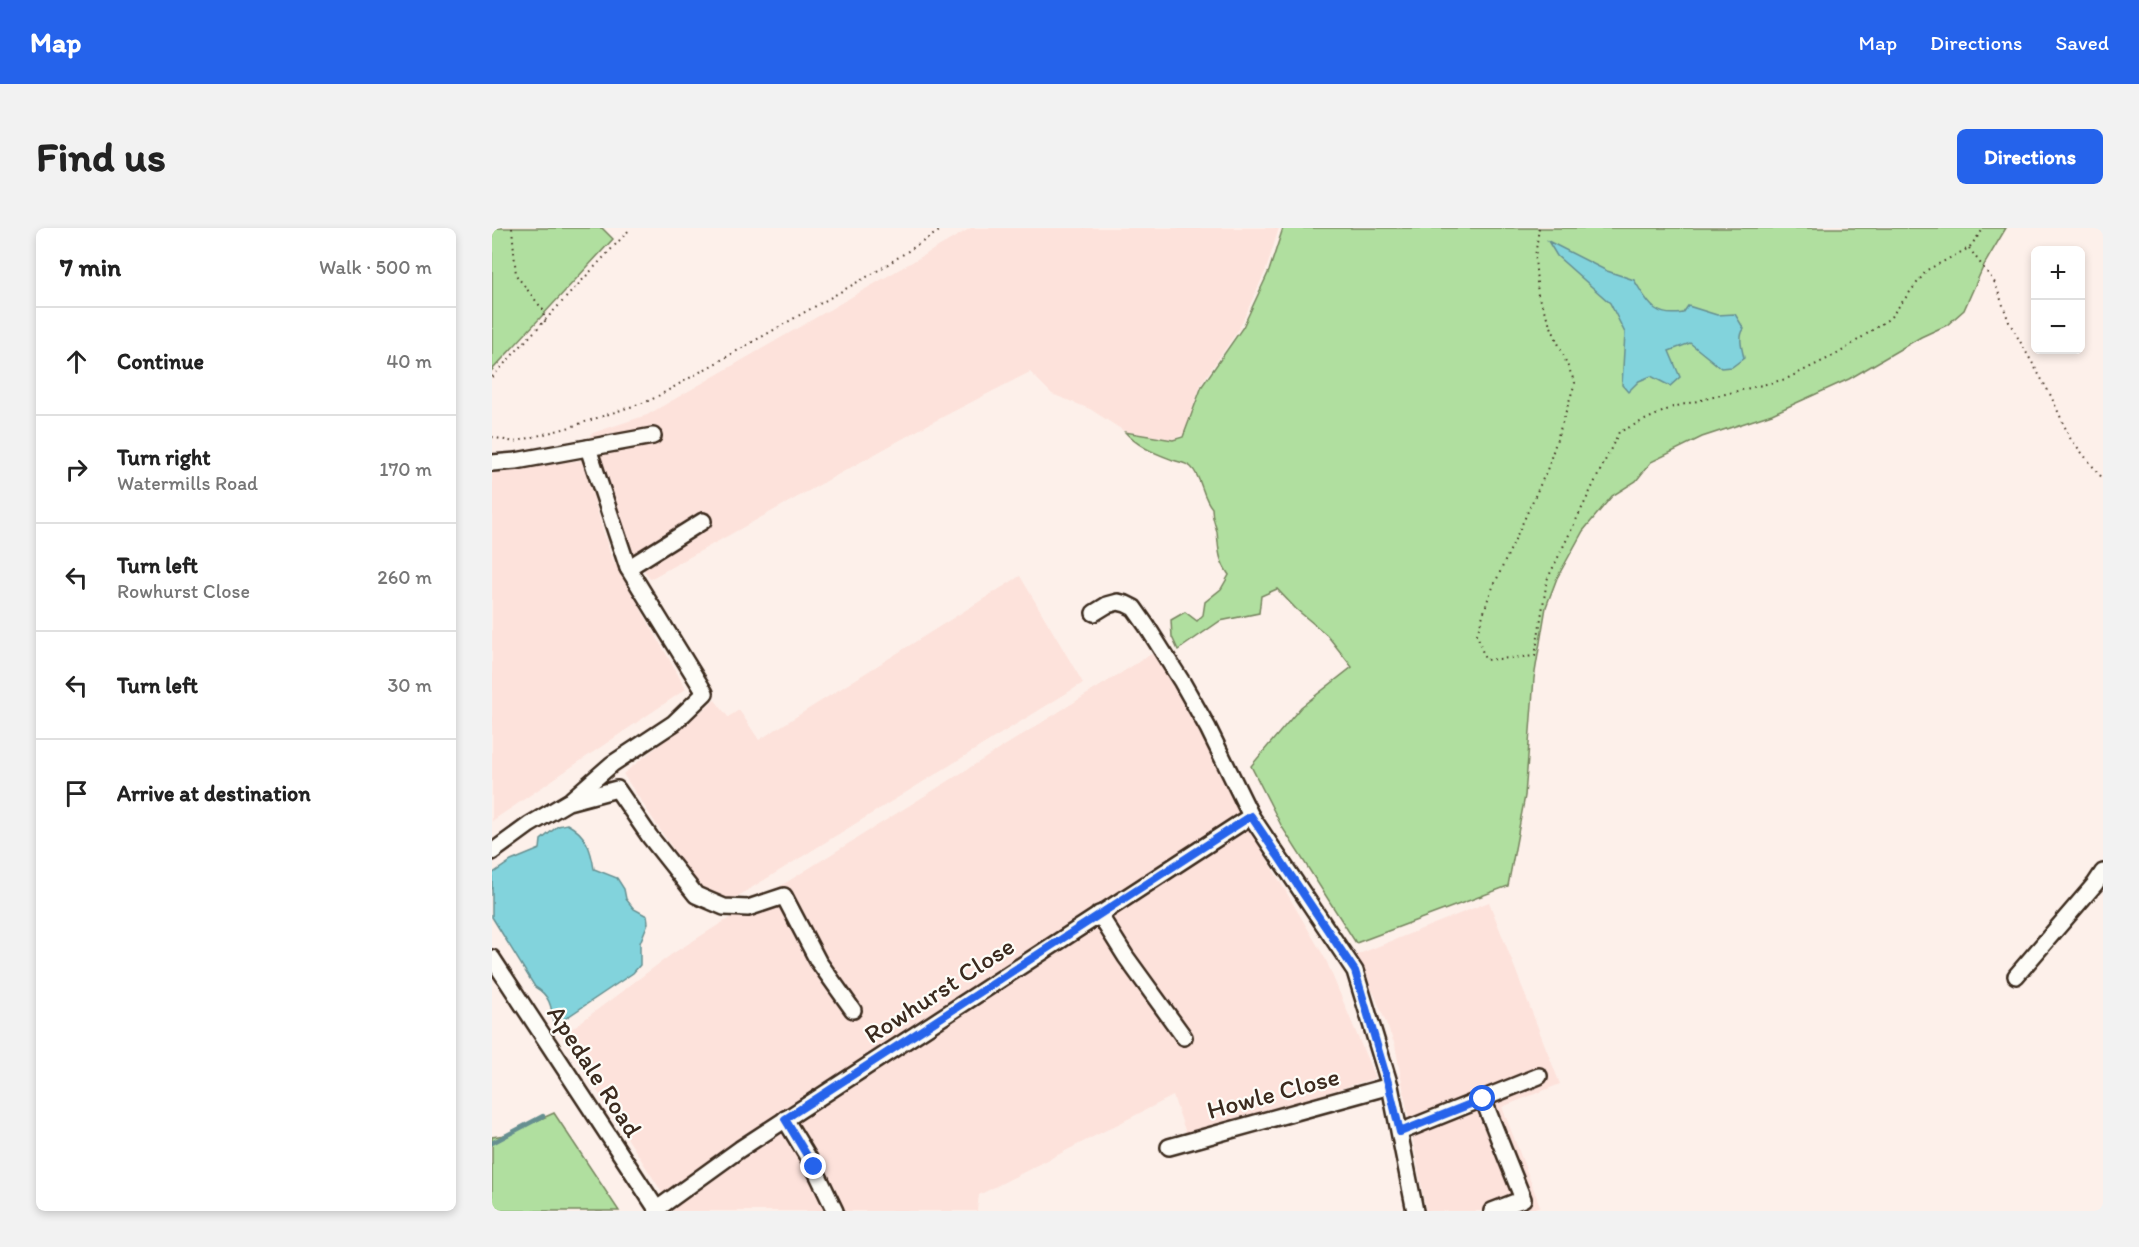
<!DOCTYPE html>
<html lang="en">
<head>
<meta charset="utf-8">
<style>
  :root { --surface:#fff; --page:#f2f2f2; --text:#222; --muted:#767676; --line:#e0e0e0; --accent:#2563eb }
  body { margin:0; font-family:Itim,sans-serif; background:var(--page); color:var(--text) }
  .controls { position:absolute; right:18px; top:18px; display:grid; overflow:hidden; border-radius:9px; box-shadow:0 3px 9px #0003 }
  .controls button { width:54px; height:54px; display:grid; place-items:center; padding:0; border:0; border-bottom:2px solid var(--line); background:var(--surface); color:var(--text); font:30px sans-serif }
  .stop { position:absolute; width:18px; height:18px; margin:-14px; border:4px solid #2563eb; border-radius:50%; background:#fff }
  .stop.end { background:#2563eb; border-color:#fff; box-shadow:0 2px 6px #0008 }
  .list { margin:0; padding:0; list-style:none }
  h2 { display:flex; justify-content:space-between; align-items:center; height:78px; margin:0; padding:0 24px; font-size:26px }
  h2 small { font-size:20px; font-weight:400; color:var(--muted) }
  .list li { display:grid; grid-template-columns:39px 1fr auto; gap:18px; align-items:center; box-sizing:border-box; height:108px; padding:0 24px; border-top:2px solid var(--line) }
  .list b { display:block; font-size:22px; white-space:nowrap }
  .list p { margin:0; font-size:20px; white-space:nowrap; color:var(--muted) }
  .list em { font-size:20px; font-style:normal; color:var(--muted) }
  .icon { flex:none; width:33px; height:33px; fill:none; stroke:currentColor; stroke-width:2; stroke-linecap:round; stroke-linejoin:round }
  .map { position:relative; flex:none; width:1611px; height:983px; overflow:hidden; border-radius:9px }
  header { display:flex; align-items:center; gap:36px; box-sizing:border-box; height:84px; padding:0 30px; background:var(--accent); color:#fff }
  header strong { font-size:28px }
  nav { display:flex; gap:33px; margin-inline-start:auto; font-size:21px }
  .intro { display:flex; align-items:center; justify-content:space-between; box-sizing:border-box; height:144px; padding:0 36px }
  h1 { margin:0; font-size:42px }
  .button { padding:15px 27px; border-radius:9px; background:var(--accent); color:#fff; font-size:21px; font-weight:700 }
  main { display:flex; gap:36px; padding:0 36px }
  aside { flex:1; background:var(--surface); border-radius:9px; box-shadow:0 3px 9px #0003 }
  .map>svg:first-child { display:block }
</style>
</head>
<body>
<header>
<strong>Map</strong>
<nav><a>Map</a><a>Directions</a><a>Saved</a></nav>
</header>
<div class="intro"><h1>Find us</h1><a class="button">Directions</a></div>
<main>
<aside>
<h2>7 min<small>Walk · 500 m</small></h2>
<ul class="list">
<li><svg class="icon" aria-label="ahead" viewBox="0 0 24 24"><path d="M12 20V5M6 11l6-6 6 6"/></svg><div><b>Continue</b></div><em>40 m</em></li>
<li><svg class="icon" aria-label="right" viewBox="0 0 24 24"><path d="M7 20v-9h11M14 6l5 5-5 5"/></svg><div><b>Turn right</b><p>Watermills Road</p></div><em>170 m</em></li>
<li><svg class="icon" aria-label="left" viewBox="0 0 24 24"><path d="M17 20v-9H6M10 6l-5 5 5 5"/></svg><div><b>Turn left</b><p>Rowhurst Close</p></div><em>260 m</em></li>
<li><svg class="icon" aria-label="left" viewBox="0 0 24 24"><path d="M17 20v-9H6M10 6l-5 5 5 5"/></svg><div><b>Turn left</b></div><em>30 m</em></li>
<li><svg class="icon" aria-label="arrive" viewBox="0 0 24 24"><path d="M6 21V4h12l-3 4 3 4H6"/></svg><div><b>Arrive at destination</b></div></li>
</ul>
</aside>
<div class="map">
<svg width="1611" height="983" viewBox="0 0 1611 983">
  <rect width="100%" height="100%" fill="#fdf0ea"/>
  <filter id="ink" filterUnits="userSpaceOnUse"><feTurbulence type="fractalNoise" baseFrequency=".0167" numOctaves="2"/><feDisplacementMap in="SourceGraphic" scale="12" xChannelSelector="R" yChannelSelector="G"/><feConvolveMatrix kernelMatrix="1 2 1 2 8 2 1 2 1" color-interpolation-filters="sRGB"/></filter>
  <g filter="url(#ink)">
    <g fill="#fde2db">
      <path d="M479 0H787L774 42 747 101 709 156 692 206 681 211 632 203 598 181 560 166 538 144 437 196 158 351 140 324 98 206 155 187Z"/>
      <path d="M90 232 119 328 194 461 0 593V243Z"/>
      <path d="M528 348 591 455 222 683 131 546 223 472 236 489 247 482 267 512Z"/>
      <path d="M661 425 730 539 779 638 834 732 883 850 695 908 681 868 487 967 485 983H182L70 808 180 726Z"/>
      <path d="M997 674 1068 856 1010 879 1048 978 1036 983H934L903 817 883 768 862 728Z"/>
    </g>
    <g fill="#b0df9f" stroke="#76845e" stroke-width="1.5">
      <path d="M0 0H110L121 11 0 142Z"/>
      <path d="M791 0H1514L1492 37 1472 82 1455 97 1429 109 1357 151 1280 186 1210 209 1159 234 1144 253 1120 268 1091 303 1065 350 1054 379 1042 450 1033 568 1016 658 864 715 790 599 759 538 809 479 860 439 835 407 804 381 785 361 769 368 767 385 728 393 686 422 680 409 679 392 693 384 705 393 711 387 713 374 729 361 737 347C726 331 727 323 725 304 723 294 720 293 720 280 710 269 710 249 699 239 695 235 686 234 681 232 663 225 646 219 633 204L681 212 691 209 710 158 751 99 777 43Z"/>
      <path d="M62 885 127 983H0V909L13 907Z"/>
    </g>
    <g fill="#82d3dc" stroke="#668f90" stroke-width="1.5">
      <path d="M1056 13 1115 43 1142 52C1156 74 1161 90 1191 85L1196 78 1225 87 1243 86 1252 101C1246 109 1250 121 1252 130L1240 139 1229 140 1198 115 1177 123 1188 149 1178 158 1159 148 1147 153 1136 164 1130 157 1133 105 1118 75 1065 28Z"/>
      <path d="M75 596C94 606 99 621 102 641L125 650 132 661 134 671 142 681 155 688 156 695 148 715V737L141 745 68 794H61C60 778 57 767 43 759L0 689V646L19 633 48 621 49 612 66 598Z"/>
    </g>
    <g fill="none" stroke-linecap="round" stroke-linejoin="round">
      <path stroke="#668f90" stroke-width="4.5" d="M0 915 51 888"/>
      <defs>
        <g id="minor">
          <path d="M96 220 136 340"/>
          <path d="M0 235 24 233 161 208"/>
          <path d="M602 385 615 377 626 374 634 376 642 380 654 397 690 454 716 500 759 588 863 743 898 858 923 983"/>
          <path d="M80 571 120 536 182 495 213 465 136 340 211 293"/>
          <path d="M0 624 37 597 76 574 125 561 158 609 204 667 232 679 256 680 292 668 326 733 361 782"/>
          <path d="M607 686 634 729 692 809"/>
          <path d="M0 730 166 983"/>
          <path d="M1524 748 1603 656 1611 644"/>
          <path d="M991 871 1031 971 1000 983"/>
          <path d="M293 891 322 939 343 983"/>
          <path d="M908 904 1047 848"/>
          <path d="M677 919 898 858"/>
          <path d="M165 981 248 921 759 588"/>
        </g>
      </defs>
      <use href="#minor" stroke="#3b2a1e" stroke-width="20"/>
      <g stroke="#3b2a1e" stroke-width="2" stroke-dasharray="1.5 4.5" stroke-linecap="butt">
        <path d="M20 0 24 47 51 82 53 94"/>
        <path d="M1047 0 1043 29 1046 68 1083 155 1055 242 997 368 985 406 993 432 1043 428 1055 352 1127 204 1181 179 1294 151 1347 125 1398 90 1435 42 1477 20 1492 0"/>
        <path d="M1477 20 1503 55 1517 94 1558 166 1578 210 1611 251"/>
        <path d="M0 149 139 0"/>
        <path d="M0 209 22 214 75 200 159 172 385 43 452 0"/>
      </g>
      <use href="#minor" stroke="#fdfcf7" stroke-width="15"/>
    </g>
  </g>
  <g fill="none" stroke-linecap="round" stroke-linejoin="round" filter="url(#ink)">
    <path stroke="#2563eb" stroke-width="8" d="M322 939 293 891 759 588 863 743 897 858 908 904 991 871"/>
  </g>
  <g text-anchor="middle" stroke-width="4.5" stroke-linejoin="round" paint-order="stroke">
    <g font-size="26" fill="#3b2a1e" stroke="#fdfcf7">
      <text transform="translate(447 762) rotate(-33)" y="9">Rowhurst Close</text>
      <text transform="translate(103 843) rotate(57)" y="9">Apedale Road</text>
      <text transform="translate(781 865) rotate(-15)" y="9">Howle Close</text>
    </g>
  </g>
</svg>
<div class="controls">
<button>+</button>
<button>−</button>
</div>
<div class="stop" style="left:991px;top:871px"></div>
<div class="stop end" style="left:322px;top:939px"></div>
</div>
</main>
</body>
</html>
